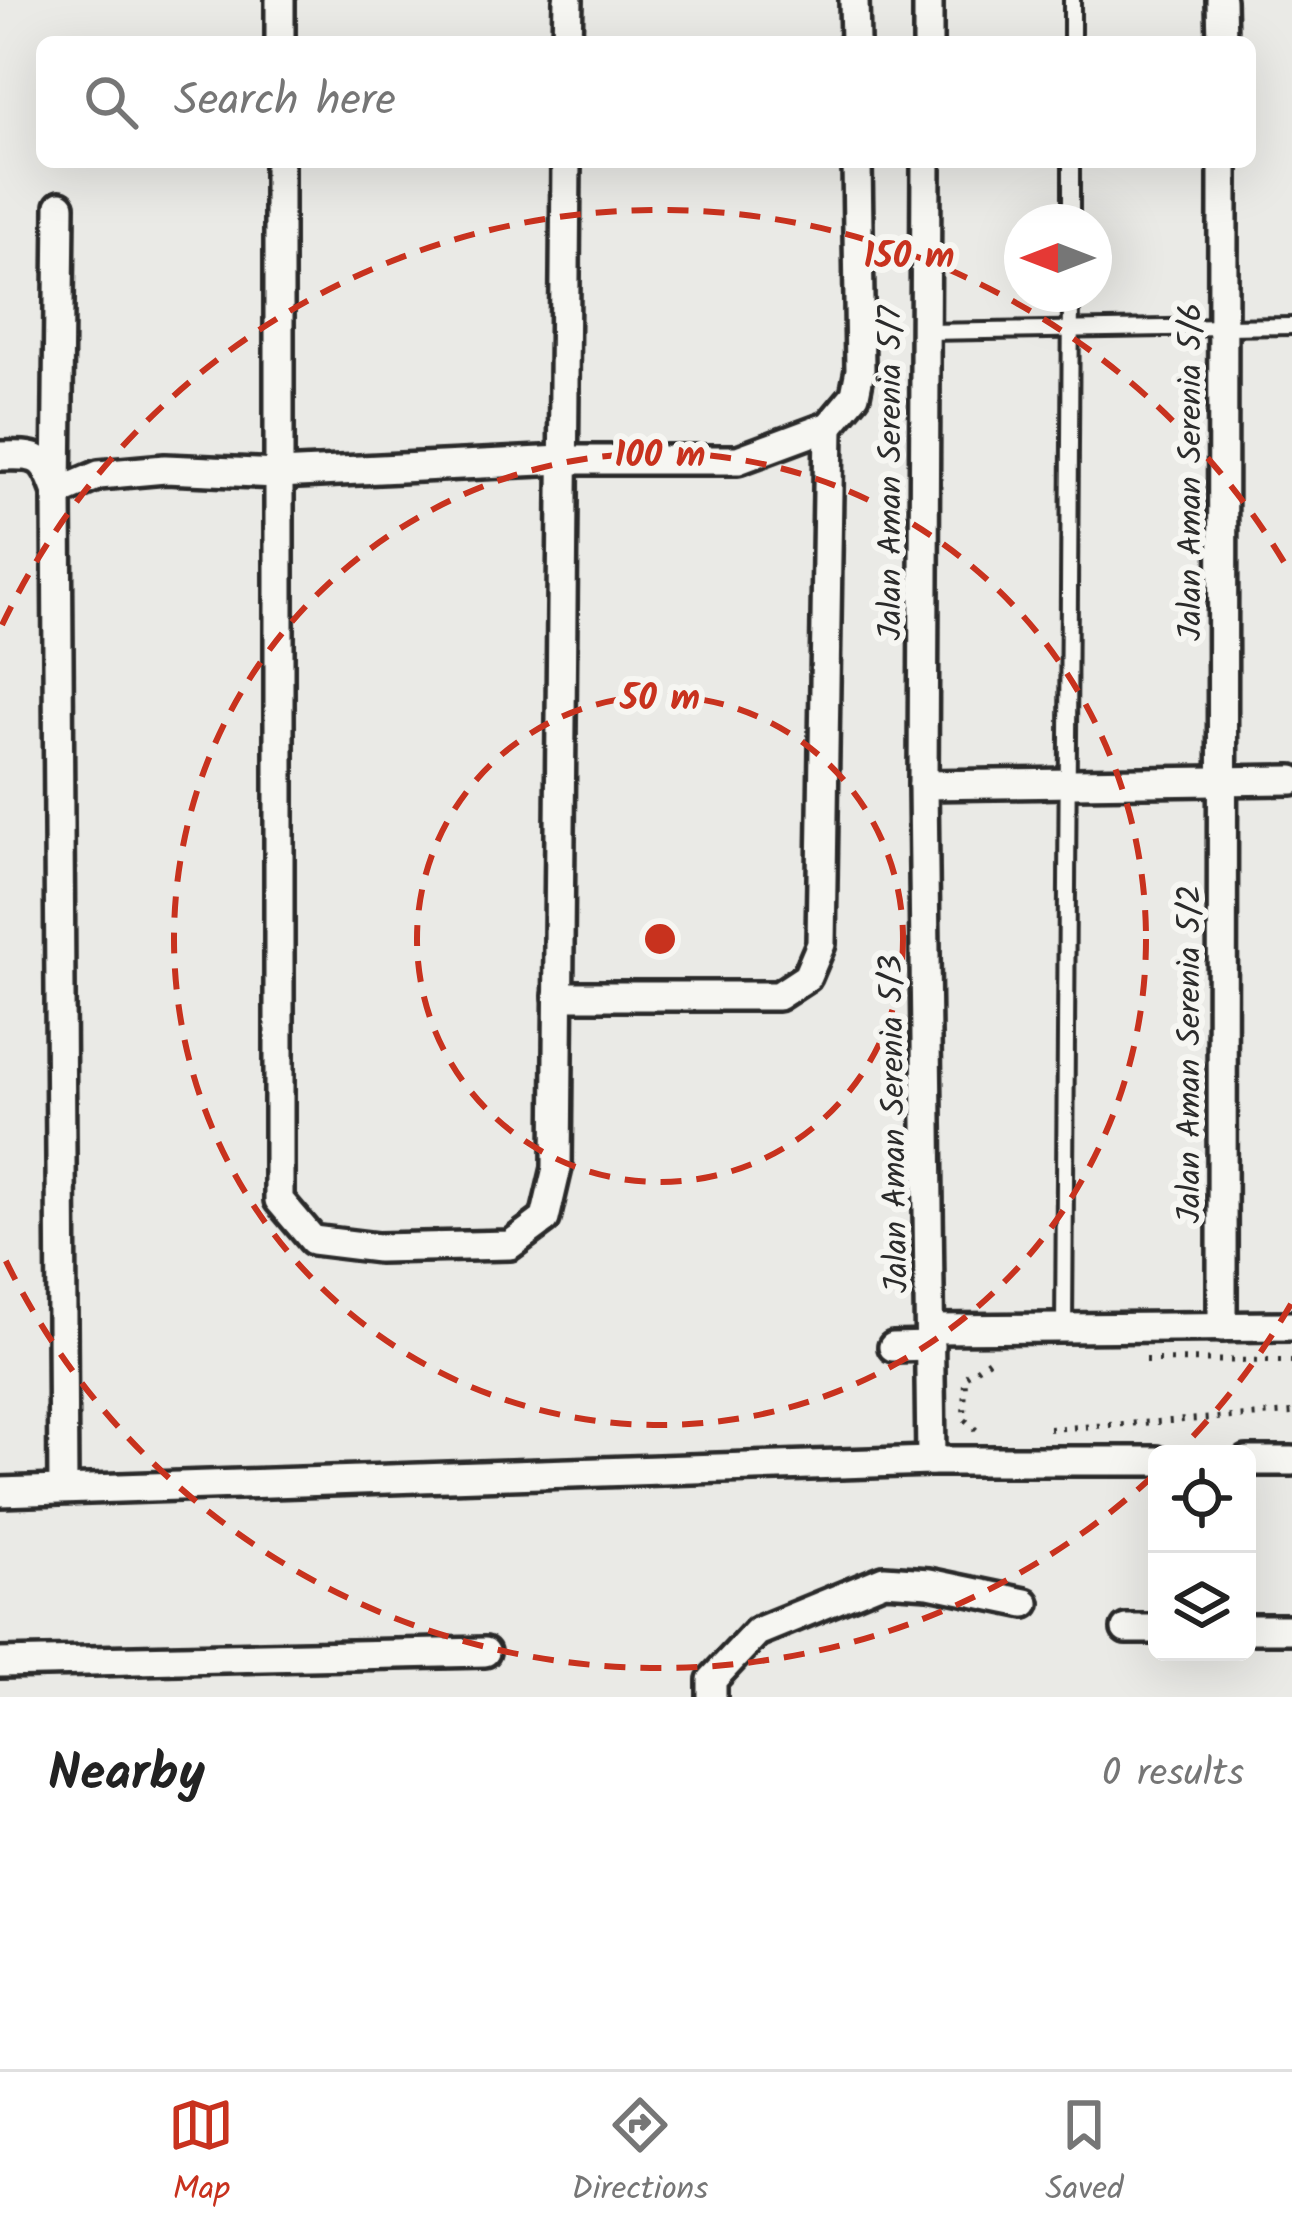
<!DOCTYPE html>
<html lang="en">
<head>
<meta charset="utf-8">
<style>
  :root { --surface:#fff; --page:#f6f6f6; --text:#222; --muted:#767676; --line:#e0e0e0; --accent:#c8321e }
  body { margin:0; font-family:Kalam,sans-serif; background:var(--page); color:var(--text) }
  .controls { position:absolute; right:36px; bottom:36px; display:grid; overflow:hidden; border-radius:18px; box-shadow:0 12px 48px #0002 }
  .controls button { width:108px; height:108px; display:grid; place-items:center; padding:0; border:0; border-bottom:3px solid var(--line); background:var(--surface); color:var(--text); font:60px sans-serif }
  .compass { position:absolute; left:1004px; top:204px; width:108px; height:108px; border-radius:50%; background:var(--surface); box-shadow:0 12px 48px #0002; rotate:270deg }
  .list { margin:0; padding:0; list-style:none }
  h2 { display:flex; justify-content:space-between; align-items:center; height:156px; margin:0; padding:0 48px; font-size:51px }
  h2 small { font-size:39px; font-weight:400; color:var(--muted) }
  .icon { flex:none; width:66px; height:66px; fill:none; stroke:currentColor; stroke-width:2; stroke-linecap:round; stroke-linejoin:round }
  .map { position:relative; flex:none; width:1292px; height:1697px; overflow:hidden }
  .search { position:absolute; background:var(--surface); box-shadow:0 12px 48px #0002; left:36px; right:36px; top:36px; height:132px; display:flex; align-items:center; gap:30px; box-sizing:border-box; padding:0 42px; border-radius:18px; color:var(--muted); font-size:45px }
  .sheet { height:372px; background:var(--surface) }
  nav { display:flex; justify-content:space-around; align-items:center; box-sizing:border-box; height:168px; border-top:3px solid var(--line); background:var(--surface); font-size:33px; color:var(--muted) }
  nav a { display:grid; justify-items:center; gap:6px }
  nav .on { color:var(--accent) }
  .map>svg:first-child { display:block }
</style>
</head>
<body>
<div class="map">
<svg width="1292" height="1697" viewBox="0 0 1292 1697">
  <rect width="100%" height="100%" fill="#eaeae6"/>
  <filter id="ink" filterUnits="userSpaceOnUse"><feTurbulence type="fractalNoise" baseFrequency=".00833" numOctaves="2"/><feDisplacementMap in="SourceGraphic" scale="24" xChannelSelector="R" yChannelSelector="G"/><feConvolveMatrix kernelMatrix="1 2 1 2 8 2 1 2 1" color-interpolation-filters="sRGB"/></filter>
  <g filter="url(#ink)">
    <g fill="none" stroke-linecap="round" stroke-linejoin="round">
      <defs>
        <g id="lane">
          <path d="M1072 42V0"/>
          <path d="M1071 222V162"/>
          <path d="M925 332 1292 326"/>
          <path d="M1064 1329 1071 294"/>
        </g>
        <g id="street">
          <path d="M854 0 855 42"/>
          <path d="M1221 0 1222 42"/>
          <path d="M280 42V0"/>
          <path d="M567 42 568 0"/>
          <path d="M928 42V0"/>
          <path d="M279 162V1200L313 1240 378 1248 510 1245 545 1219 557 1168 566 162"/>
          <path d="M926 162 923 785 931 1461"/>
          <path d="M60 206 57 493 99 475 165 469 278 474 563 460H738L829 426 855 395 860 370 857 162"/>
          <path d="M0 456C39 455 44 455 57 493L63 1489"/>
          <path d="M923 785 1292 780"/>
          <path d="M558 996H778L807 977 821 944 829 426"/>
          <path d="M1222 1327 1223 162"/>
          <path d="M931 1329 1292 1326"/>
          <path d="M893 1347 930 1346"/>
          <path d="M1247 1461H1292"/>
          <path d="M0 1492 931 1461H1157"/>
          <path d="M1126 1629H1157"/>
          <path d="M1247 1629H1292"/>
          <path d="M0 1663 485 1652"/>
          <path d="M712 1697V1680L757 1632 884 1580 929 1583 1025 1603"/>
        </g>
      </defs>
      <use href="#lane" stroke="#2b2b2b" stroke-width="22"/>
      <use href="#street" stroke="#2b2b2b" stroke-width="36"/>
      <g stroke="#2b2b2b" stroke-width="6" stroke-dasharray="3 9" stroke-linecap="butt">
        <path d="M1146 1360 1292 1361"/>
        <path d="M1049 1429 1292 1413"/>
        <path d="M976 1430 964 1419 965 1377 989 1360"/>
      </g>
      <use href="#lane" stroke="#f6f6f2" stroke-width="14"/>
      <use href="#street" stroke="#f6f6f2" stroke-width="27"/>
    </g>
  </g>
  <g fill="none" stroke="#c8321e" stroke-width="6" stroke-dasharray="21 15">
    <circle cx="660" cy="939" r="243"/>
    <circle cx="660" cy="939" r="486"/>
    <path d="M1291 1304A729 729 0 0 1 1180 1450M1153 1476A729 729 0 0 1 2 1253M2 625A729 729 0 0 1 1291 574"/>
  </g>
  <g text-anchor="middle" stroke-width="12" stroke-linejoin="round" paint-order="stroke">
    <g font-size="33" fill="#2b2b2b" stroke="#f6f6f2">
      <text transform="translate(1189 472) rotate(-90)" y="12">Jalan Aman Serenia 5/6</text>
      <text transform="translate(889 473) rotate(-90)" y="12">Jalan Aman Serenia 5/7</text>
      <text transform="translate(1188 1054) rotate(-90)" y="12">Jalan Aman Serenia 5/2</text>
      <text transform="translate(892 1124) rotate(-91)" y="12">Jalan Aman Serenia 5/3</text>
    </g>
  </g>
  <circle cx="660" cy="939" r="18" fill="#c8321e" stroke="#f6f6f2" stroke-width="6"/>
  <g font-size="36" text-anchor="middle" font-weight="bold" fill="#c8321e" stroke="#f6f6f2" stroke-width="12" stroke-linejoin="round" paint-order="stroke">
    <text x="909" y="267">150 m</text>
    <text x="660" y="466">100 m</text>
    <text x="660" y="709">50 m</text>
  </g>
</svg>
<div class="controls">
<button><svg class="icon" aria-label="locate" viewBox="0 0 24 24"><circle cx="12" cy="12" r="6"/><path d="M12 2v4M12 18v4M2 12h4M18 12h4"/></svg></button>
<button><svg class="icon" aria-label="layers" viewBox="0 0 24 24"><path d="M12 4l9 5-9 5-9-5zM3 14l9 5 9-5"/></svg></button>
</div>
<svg class="compass" viewBox="-18 -18 36 36"><path d="M0-13l5 13h-10z" fill="#e53935"/><path d="M0 13l5-13h-10z" fill="#767676"/></svg>
<div class="search"><svg class="icon" aria-label="search" viewBox="0 0 24 24"><circle cx="10" cy="10" r="6"/><path d="M15 15l6 6"/></svg>Search here</div>
</div>
<section class="sheet">
<h2>Nearby<small>0 results</small></h2>
<ul class="list">
</ul>
</section>
<nav>
<a class="on"><svg class="icon" aria-label="map" viewBox="0 0 24 24"><path d="M3 6l6-2 6 2 6-2v14l-6 2-6-2-6 2zM9 4v14M15 6v14"/></svg>Map</a>
<a><svg class="icon" aria-label="directions" viewBox="0 0 24 24"><path d="M12 3l9 9-9 9-9-9zM9 14v-3h6M13 9l2 2-2 2"/></svg>Directions</a>
<a><svg class="icon" aria-label="saved" viewBox="0 0 24 24"><path d="M7 4h10v16l-5-4-5 4z"/></svg>Saved</a>
</nav>
</body>
</html>
